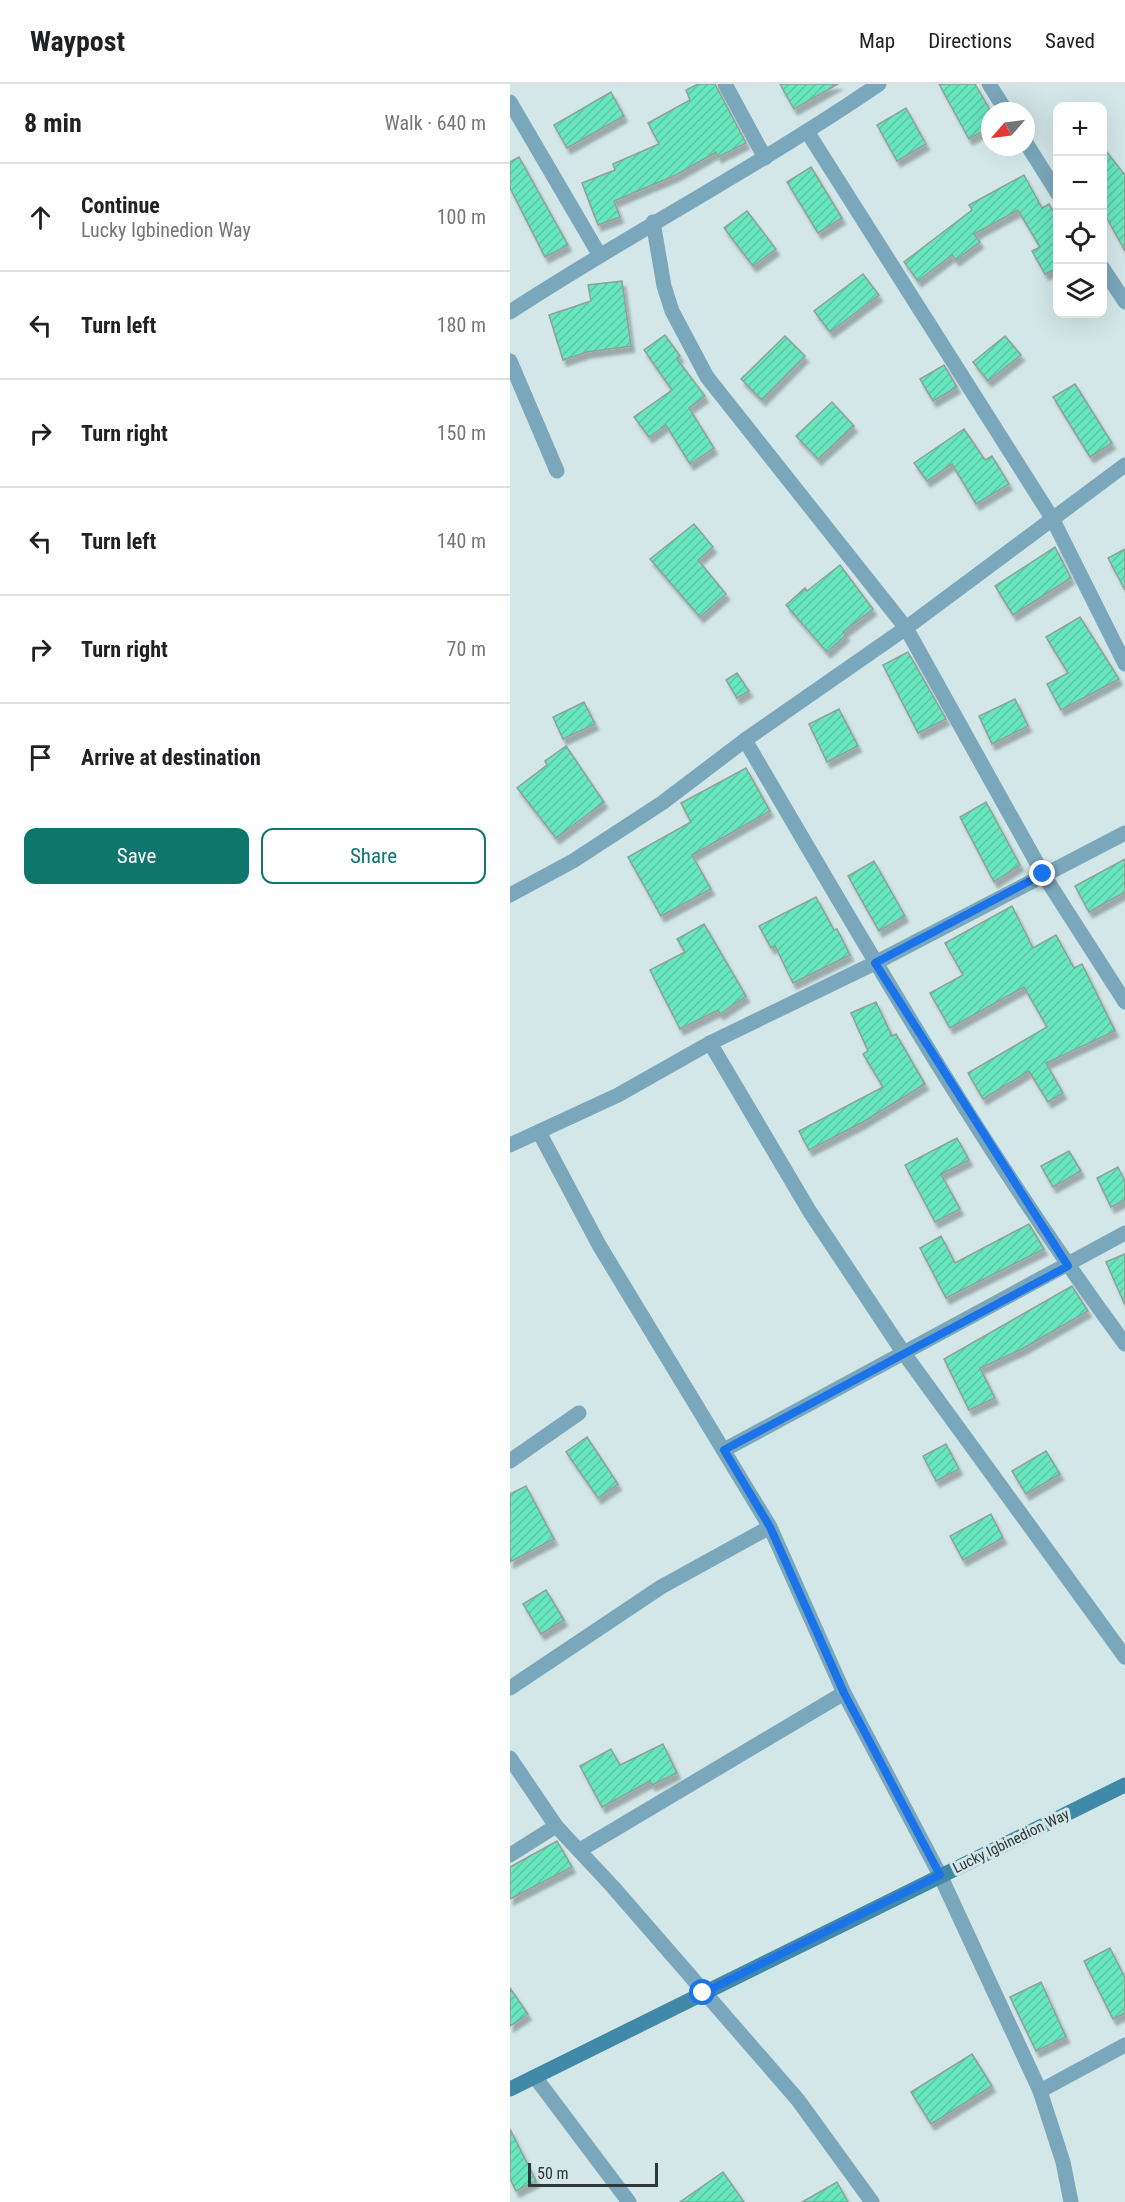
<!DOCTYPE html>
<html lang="en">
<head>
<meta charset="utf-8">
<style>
  :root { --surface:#fff; --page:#f2f2f2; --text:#202124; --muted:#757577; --line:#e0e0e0; --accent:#0f766e }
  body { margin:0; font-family:"Roboto Condensed",sans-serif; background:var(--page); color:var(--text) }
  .controls { position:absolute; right:18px; top:18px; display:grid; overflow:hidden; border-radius:12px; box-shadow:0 6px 24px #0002 }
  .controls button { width:54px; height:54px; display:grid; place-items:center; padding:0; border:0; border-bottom:2px solid var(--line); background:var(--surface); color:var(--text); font:30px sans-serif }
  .compass { position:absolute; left:471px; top:18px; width:54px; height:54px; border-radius:50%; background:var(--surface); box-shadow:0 6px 24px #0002; rotate:242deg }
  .scale { position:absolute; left:18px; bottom:15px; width:130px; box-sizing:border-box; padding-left:6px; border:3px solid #2f3737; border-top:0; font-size:16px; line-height:21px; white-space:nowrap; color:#2f3737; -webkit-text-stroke:4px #d4e7e8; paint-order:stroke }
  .stop { position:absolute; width:18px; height:18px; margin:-14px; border:4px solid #1a73e8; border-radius:50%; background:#fff }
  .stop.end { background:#1a73e8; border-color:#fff; box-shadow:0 2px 6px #0008 }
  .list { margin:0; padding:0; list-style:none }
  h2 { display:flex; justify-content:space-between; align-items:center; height:78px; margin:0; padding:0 24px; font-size:26px }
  h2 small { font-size:20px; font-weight:400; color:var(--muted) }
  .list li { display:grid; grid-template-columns:39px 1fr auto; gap:18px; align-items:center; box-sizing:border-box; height:108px; padding:0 24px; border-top:2px solid var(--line) }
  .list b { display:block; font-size:22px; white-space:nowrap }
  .list p { margin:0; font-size:20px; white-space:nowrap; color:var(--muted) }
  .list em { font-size:20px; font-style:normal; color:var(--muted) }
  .actions { display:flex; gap:12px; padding:18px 24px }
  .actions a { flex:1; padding:14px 0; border:2px solid var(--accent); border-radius:12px; text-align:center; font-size:21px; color:var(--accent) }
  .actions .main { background:var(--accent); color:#fff }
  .icon { flex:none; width:33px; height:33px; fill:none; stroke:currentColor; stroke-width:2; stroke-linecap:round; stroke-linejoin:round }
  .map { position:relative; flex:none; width:615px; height:2118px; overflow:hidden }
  header { display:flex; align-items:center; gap:36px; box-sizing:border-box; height:84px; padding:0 30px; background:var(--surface); border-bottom:2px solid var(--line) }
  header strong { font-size:28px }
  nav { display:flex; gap:33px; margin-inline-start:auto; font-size:21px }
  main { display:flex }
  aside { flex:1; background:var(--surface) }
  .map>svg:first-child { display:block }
</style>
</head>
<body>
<header>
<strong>Waypost</strong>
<nav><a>Map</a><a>Directions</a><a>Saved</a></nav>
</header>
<main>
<aside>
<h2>8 min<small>Walk · 640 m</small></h2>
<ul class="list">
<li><svg class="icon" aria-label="ahead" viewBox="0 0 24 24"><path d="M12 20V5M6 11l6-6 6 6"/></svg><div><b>Continue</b><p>Lucky Igbinedion Way</p></div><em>100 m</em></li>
<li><svg class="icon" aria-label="left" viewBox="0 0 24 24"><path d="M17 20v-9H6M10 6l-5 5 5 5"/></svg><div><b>Turn left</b></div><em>180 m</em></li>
<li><svg class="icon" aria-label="right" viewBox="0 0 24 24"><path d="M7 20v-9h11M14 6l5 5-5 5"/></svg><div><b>Turn right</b></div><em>150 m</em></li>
<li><svg class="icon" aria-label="left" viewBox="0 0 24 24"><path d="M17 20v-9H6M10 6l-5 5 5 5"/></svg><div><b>Turn left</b></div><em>140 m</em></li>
<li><svg class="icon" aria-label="right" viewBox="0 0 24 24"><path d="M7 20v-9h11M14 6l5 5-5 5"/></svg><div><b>Turn right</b></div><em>70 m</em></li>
<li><svg class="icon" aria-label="arrive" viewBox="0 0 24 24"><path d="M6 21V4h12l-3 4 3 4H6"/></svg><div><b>Arrive at destination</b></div></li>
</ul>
<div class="actions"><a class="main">Save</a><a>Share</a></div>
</aside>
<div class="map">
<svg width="615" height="2118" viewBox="0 0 615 2118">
  <defs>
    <pattern id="building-hatch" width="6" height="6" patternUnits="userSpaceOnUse" patternTransform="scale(1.5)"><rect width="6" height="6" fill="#68e6be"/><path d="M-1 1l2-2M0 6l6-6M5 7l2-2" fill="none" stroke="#5ac6a4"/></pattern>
    <filter id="shadow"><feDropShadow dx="3.5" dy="6" stdDeviation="1.5" flood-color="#0004"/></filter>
  </defs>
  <rect width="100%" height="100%" fill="#d4e7e8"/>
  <g fill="url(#building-hatch)" stroke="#8fa099" stroke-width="1.5" filter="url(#shadow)">
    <path d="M188 0H205L236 59 208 73 206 68 166 91 104 117 110 133 88 141 72 99 105 86 103 80 149 60 138 39 180 16 176 6Z"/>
    <path d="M270 0H328L284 25Z"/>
    <path d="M429 0H465L480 26V43L459 55Z"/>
    <path d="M101 8 114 32 57 64 44 41Z"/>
    <path d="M396 24 416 60 387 77 367 41Z"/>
    <path d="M592 62 615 91V167L592 125Z"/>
    <path d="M9 73 58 161 35 173 0 104V78Z"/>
    <path d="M301 83 332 134 308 149 277 98Z"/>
    <path d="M514 91 532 124 539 120 548 135V184L535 190 522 167 530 163 508 126 464 150 470 158 446 176 442 171 408 197 394 178 462 126 459 121Z"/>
    <path d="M237 127 266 165 243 182 214 144Z"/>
    <path d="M353 190 369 211 320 248 304 227Z"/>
    <path d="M112 197 121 262 77 268 53 276 39 231 81 217 78 201Z"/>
    <path d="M155 251 170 272 167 275 195 312 179 324 204 364 180 380 156 341 139 353 124 333 162 306 134 266Z"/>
    <path d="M275 252 295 272 252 316 231 295Z"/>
    <path d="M495 252 511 271 478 297 463 278Z"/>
    <path d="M434 281 447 303 423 317 410 295Z"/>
    <path d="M565 300 602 359 580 373 543 313Z"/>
    <path d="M322 318 344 342 308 375 286 352Z"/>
    <path d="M454 345 475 376 482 372 499 400 466 420 442 380 417 397 404 379Z"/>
    <path d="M184 440 203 463 188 476 216 510 190 533 140 475Z"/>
    <path d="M545 463 561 494 503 531 485 502Z"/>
    <path d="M615 465V506L598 474Z"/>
    <path d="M330 481 363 525 333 548 336 551 317 568 276 521 295 504 297 507Z"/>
    <path d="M570 533 609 595 551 626 537 600 558 589 536 553Z"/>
    <path d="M398 568 436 635 408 649 373 581Z"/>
    <path d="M227 589 239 607 227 614 216 596Z"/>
    <path d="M505 615 518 642 482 660 469 632Z"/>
    <path d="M74 618 85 640 53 655 43 633Z"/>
    <path d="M329 625 348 662 317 678 299 640Z"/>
    <path d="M56 662 94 718 46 754 7 704 37 681 35 677Z"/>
    <path d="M236 684 260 727 182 771 201 805 151 832 118 773 181 738 171 719Z"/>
    <path d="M476 718 510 781 484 798 450 733Z"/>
    <path d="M615 775V808L579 828 565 802Z"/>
    <path d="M364 777 395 832 369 847 338 792Z"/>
    <path d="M306 813 324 846 327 845 340 871 283 899 265 862 261 864 249 842Z"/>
    <path d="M502 822 523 864 546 851 564 884 572 880 605 947 536 979 553 1009 538 1018 519 987 473 1015 458 989 537 943 514 903 440 944 420 909 453 891 435 859Z"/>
    <path d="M194 840 236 912 210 930 208 926 170 945 140 886 175 868 167 855Z"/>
    <path d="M366 918 382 952 386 950 415 1000 353 1038 299 1066 289 1047 373 1003 353 970 358 967 341 929Z"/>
    <path d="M447 1054 459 1076 431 1090 450 1125 425 1138 395 1081Z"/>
    <path d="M559 1067 571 1087 543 1103 531 1082Z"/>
    <path d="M608 1083 615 1098V1116L601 1123 587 1094Z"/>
    <path d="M519 1140 534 1165 436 1214 410 1164 431 1152 445 1179Z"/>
    <path d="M615 1170V1221L596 1178Z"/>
    <path d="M562 1202 578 1227 512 1265 470 1284 485 1314 459 1326 434 1275Z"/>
    <path d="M77 1353 108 1400 88 1414 56 1368Z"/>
    <path d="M436 1360 449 1385 426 1397 413 1372Z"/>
    <path d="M536 1367 550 1390 516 1410 502 1387Z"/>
    <path d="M16 1402 44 1455 0 1478V1410Z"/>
    <path d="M481 1430 493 1454 453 1476 440 1452Z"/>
    <path d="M36 1506 54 1536 31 1550 13 1520Z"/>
    <path d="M153 1660 167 1689 142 1701 140 1697 92 1723 70 1682 101 1665 110 1681Z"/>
    <path d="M47 1757 62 1783 0 1815V1783Z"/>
    <path d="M600 1864 615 1894V1929L603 1935 574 1877Z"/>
    <path d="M531 1898 556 1953 526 1967 500 1913Z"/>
    <path d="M0 1904 18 1930 0 1942Z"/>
    <path d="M462 1970 482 2002 421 2040 401 2008Z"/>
    <path d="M0 2045 26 2097 6 2107 0 2095Z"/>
    <path d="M213 2088 234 2118H170Z"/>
    <path d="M327 2098 338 2118H292Z"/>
  </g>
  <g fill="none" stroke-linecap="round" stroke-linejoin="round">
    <g stroke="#7ba7bc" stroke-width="15">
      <path d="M215 0 255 74"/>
      <path d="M479 0 496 27"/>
      <path d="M0 18 89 170"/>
      <path d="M298 49 542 434 615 580"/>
      <path d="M516 59 548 110"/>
      <path d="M143 138 154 202 162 227 197 293 396 544 533 790 615 918"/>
      <path d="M592 183 615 218"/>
      <path d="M0 228C121 149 249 82 369 0"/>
      <path d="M0 277 47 387"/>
      <path d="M235 656C355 861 474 1069 615 1260"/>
      <path d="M0 811 63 777 152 719 235 656 396 544 615 381"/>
      <path d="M200 959 300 1128 393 1268 615 1573"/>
      <path d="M29 1048 89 1161 260 1443 334 1609 430 1791 530 2007 553 2078 561 2118"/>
      <path d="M0 1061 108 1011 200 959 365 879 615 749"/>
      <path d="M214 1366 615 1149"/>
      <path d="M0 1377 69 1329"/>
      <path d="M0 1604 151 1503 260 1443"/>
      <path d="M0 1674 46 1742 103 1803 288 2016 362 2118"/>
      <path d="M70 1766 334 1609"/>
      <path d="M0 1771 46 1742"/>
      <path d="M25 1993 119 2118"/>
      <path d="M530 2007 615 1961"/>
    </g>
    <path stroke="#4189a8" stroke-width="15" d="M0 2005 615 1701"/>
  </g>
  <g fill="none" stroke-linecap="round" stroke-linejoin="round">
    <path stroke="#1a73e8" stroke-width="8" d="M193 1909 430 1791 334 1609 260 1443 214 1366 558 1182 365 879 533 790"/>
  </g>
  <g text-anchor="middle" stroke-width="6" stroke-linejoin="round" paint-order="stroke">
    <g font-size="15" fill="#2f3737" stroke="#d4e7e8">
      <text transform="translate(501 1757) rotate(-26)" y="5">Lucky Igbinedion Way</text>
    </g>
  </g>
</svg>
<div class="controls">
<button>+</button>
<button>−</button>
<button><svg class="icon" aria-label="locate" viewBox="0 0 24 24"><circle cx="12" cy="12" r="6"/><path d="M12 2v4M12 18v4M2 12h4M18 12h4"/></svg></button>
<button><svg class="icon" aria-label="layers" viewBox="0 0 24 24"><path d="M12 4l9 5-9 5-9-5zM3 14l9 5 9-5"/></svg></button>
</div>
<svg class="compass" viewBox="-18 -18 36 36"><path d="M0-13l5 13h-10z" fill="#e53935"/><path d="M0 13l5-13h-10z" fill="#757577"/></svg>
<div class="scale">50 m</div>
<div class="stop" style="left:193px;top:1909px"></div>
<div class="stop end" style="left:533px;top:790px"></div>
</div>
</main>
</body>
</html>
